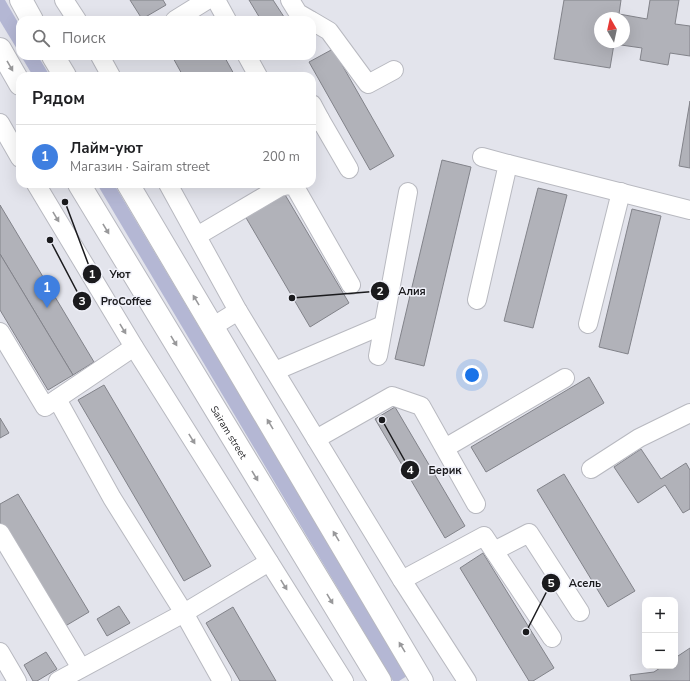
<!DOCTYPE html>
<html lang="ru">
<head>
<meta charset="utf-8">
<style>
  :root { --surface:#fff; --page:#f2f2f2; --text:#202124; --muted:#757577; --line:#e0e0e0; --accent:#59891d }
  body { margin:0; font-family:"Nunito Sans",sans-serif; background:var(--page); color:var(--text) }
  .controls { position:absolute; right:12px; bottom:12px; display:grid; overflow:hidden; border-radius:8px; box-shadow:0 4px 16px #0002 }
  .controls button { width:36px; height:36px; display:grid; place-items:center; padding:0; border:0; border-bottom:1px solid var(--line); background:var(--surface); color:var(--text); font:20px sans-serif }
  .compass { position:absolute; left:594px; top:12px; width:36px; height:36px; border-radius:50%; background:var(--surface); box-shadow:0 4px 16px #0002; rotate:351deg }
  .you { position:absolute; left:472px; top:375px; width:14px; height:14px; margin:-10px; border:3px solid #fff; border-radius:50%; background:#1a73e8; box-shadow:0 0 0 6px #1a73e833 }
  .badge { display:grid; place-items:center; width:26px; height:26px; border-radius:50%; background:var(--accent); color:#fff; font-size:13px; font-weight:700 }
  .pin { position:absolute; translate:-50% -33px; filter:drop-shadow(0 1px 2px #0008) }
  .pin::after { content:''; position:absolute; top:21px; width:14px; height:12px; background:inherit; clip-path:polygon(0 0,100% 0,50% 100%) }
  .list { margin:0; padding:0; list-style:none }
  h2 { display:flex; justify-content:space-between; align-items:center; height:52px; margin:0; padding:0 16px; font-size:17px }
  h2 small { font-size:13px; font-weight:400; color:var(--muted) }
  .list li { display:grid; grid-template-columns:26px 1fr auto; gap:12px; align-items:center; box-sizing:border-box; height:64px; padding:0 16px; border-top:1px solid var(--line) }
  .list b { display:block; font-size:15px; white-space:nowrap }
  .list p { margin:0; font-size:13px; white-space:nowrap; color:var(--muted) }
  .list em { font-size:13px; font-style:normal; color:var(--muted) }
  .icon { flex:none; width:22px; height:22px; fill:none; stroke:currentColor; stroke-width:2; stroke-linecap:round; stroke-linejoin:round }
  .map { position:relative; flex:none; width:690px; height:681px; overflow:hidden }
  .search { position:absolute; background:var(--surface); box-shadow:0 4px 16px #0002; left:16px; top:16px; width:300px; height:44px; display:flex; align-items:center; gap:10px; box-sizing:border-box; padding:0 14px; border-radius:12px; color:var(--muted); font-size:15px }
  .panel { position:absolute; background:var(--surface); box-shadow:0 4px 16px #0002; left:16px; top:72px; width:300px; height:116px; border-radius:12px }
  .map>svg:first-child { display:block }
</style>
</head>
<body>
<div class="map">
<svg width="690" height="681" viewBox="0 0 690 681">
  <rect width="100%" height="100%" fill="#e3e4ec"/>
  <g fill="#b4b7d4">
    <path d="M0 0H5L20 26V54L0 21Z"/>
    <path d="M21 56H38L50 76H33Z"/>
    <path d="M97 184H114L407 676 399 681H393Z"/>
  </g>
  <g fill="#b1b2b9" stroke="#82838a" fill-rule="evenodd">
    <path d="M130 0H163L166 5 142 19Z"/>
    <path d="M249 0H273L286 20H261Z"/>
    <path d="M564 0H621L619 14 647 19 650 0H679L675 24 690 26V56L670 53 668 65 640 60 642 48 614 44 610 68 554 59ZM600 18H624V42H600Z"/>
    <path d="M333 49 394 156 370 170 309 62Z"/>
    <path d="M172 56H224L235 76H183Z"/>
    <path d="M690 101V168L679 166Z"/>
    <path d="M442 160 471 167 424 366 395 359Z"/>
    <path d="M538 188 567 195 533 328 504 321Z"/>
    <path d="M284 193 349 303 310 327 245 216Z"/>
    <path d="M0 205 94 362 73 375 0 254Z"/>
    <path d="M632 209 661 216 628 354 599 347Z"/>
    <path d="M0 254 73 375 48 390 0 310Z"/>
    <path d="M589 377 604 403 486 472 471 447Z"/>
    <path d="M104 385 211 566 184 581 78 400Z"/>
    <path d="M395 407 465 526 445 538 375 419Z"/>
    <path d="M0 418 9 433 0 438Z"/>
    <path d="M641 449 661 479 686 463 690 470V509L683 513 665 485 638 503 614 467Z"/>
    <path d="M564 474 635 591 608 607 537 490Z"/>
    <path d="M18 494 89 612 62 628 0 524V504Z"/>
    <path d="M483 553 554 668 533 681H529L460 568Z"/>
    <path d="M119 606 130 623 107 636 97 619Z"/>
    <path d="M233 607 276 681H240L206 623Z"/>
    <path d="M690 648V681H631L630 675 654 672 663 666H675V658Z"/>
    <path d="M46 652 57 669 37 681H33L24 665Z"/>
  </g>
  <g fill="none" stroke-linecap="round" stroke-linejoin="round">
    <defs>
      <g id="minor">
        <path d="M64 0 77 20"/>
        <path d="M216 0 227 20"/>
        <path d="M290 0 298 13 310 20"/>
        <path d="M175 20 207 0"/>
        <path d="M312 21 329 31 368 84 394 70"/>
        <path d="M100 56 111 76"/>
        <path d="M247 56 258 76"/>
        <path d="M312 104 320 119 312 123"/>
        <path d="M320 119 349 169"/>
        <path d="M0 123 20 158"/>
        <path d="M482 157 508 164 690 210"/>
        <path d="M36 184 134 347 344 681"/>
        <path d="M168 184 238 311 402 580 467 681"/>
        <path d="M197 236 280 187 288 185 295 187 351 285"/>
        <path d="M477 300 508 164"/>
        <path d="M588 324 621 192"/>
        <path d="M212 327 238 311"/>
        <path d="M0 332 45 407 134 347"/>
        <path d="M378 356 408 192"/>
        <path d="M275 371 383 325"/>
        <path d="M57 399 112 498 184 613 222 681"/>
        <path d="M316 439 392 396 421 406 476 504"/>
        <path d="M445 448 565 378"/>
        <path d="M591 469 639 438 690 413"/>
        <path d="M0 533 81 668"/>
        <path d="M494 551 529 533 580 612"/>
        <path d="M402 580 484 536 552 638"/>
        <path d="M0 652 17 681"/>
        <path d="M58 681 184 613 269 562"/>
      </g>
      <g id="major">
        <path d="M21 0 32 20"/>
        <path d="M0 49 20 84"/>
        <path d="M53 56 65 76"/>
        <path id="s1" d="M79 184 380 681"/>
        <path d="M128 184 422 681"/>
      </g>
    </defs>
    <use href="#minor" stroke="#b8b9c0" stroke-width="20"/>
    <use href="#major" stroke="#b8b9c0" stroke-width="24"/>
    <use href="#minor" stroke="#fff" stroke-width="18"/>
    <use href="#major" stroke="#fff" stroke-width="22"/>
  </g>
  <defs><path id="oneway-solid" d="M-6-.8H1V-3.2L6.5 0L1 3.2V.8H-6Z"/></defs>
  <g fill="#98989a">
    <use href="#oneway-solid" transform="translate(10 66) rotate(60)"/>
    <use href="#oneway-solid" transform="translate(56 217) rotate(59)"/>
    <use href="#oneway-solid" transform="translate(106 229) rotate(59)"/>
    <use href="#oneway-solid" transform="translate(196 300) rotate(-121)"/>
    <use href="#oneway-solid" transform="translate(123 329) rotate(59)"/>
    <use href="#oneway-solid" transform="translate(174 341) rotate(59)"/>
    <use href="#oneway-solid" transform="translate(270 424) rotate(-121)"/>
    <use href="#oneway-solid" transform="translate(192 439) rotate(58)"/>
    <use href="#oneway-solid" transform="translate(255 476) rotate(59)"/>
    <use href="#oneway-solid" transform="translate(336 536) rotate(-121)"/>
    <use href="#oneway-solid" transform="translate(284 585) rotate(58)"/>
    <use href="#oneway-solid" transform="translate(330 599) rotate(59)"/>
    <use href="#oneway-solid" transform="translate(402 647) rotate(-121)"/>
  </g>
  <g text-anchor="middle" stroke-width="3" stroke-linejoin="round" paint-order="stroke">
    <g font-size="10" fill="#1b1b1e" stroke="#f0f1f9">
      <text dy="4" stroke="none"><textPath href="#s1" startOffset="290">Sairam street</textPath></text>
    </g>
  </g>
  <path fill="none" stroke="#1b1b1e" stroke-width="1.5" d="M65 202L92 274M292 298L380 291M50 240L82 301M382 420L410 470M526 632L551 583"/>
  <g fill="#1b1b1e" stroke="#f0f1f9" stroke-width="1.5">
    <circle cx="65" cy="202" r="4"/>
    <circle cx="292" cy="298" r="4"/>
    <circle cx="50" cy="240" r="4"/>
    <circle cx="382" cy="420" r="4"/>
    <circle cx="526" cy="632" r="4"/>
    <circle cx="92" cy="274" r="10"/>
    <circle cx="380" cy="291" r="10"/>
    <circle cx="82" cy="301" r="10"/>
    <circle cx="410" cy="470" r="10"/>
    <circle cx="551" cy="583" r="10"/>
  </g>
  <g font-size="12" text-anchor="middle" font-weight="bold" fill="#fff">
    <text x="92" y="278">1</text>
    <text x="380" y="295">2</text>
    <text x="82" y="305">3</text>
    <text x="410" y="474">4</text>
    <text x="551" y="587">5</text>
  </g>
  <g font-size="11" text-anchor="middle" font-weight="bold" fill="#1b1b1e" stroke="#f0f1f9" stroke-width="3" stroke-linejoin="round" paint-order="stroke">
    <text x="120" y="278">Уют</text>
    <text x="412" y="295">Алия</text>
    <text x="126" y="305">ProCoffee</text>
    <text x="445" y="474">Берик</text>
    <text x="585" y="587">Асель</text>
  </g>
</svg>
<div class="controls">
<button>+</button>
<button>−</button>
</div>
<svg class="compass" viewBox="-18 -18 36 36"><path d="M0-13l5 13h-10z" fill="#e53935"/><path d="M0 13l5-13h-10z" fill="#757577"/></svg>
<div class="you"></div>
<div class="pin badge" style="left:47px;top:308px;background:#3f7fe0">1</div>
<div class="search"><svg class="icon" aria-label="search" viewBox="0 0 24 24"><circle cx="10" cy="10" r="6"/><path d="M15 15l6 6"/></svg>Поиск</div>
<section class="panel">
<h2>Рядом<small></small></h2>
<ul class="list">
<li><span class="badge" style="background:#3f7fe0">1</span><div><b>Лайм-уют</b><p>Магазин · Sairam street</p></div><em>200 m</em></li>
</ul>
</section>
</div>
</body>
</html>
